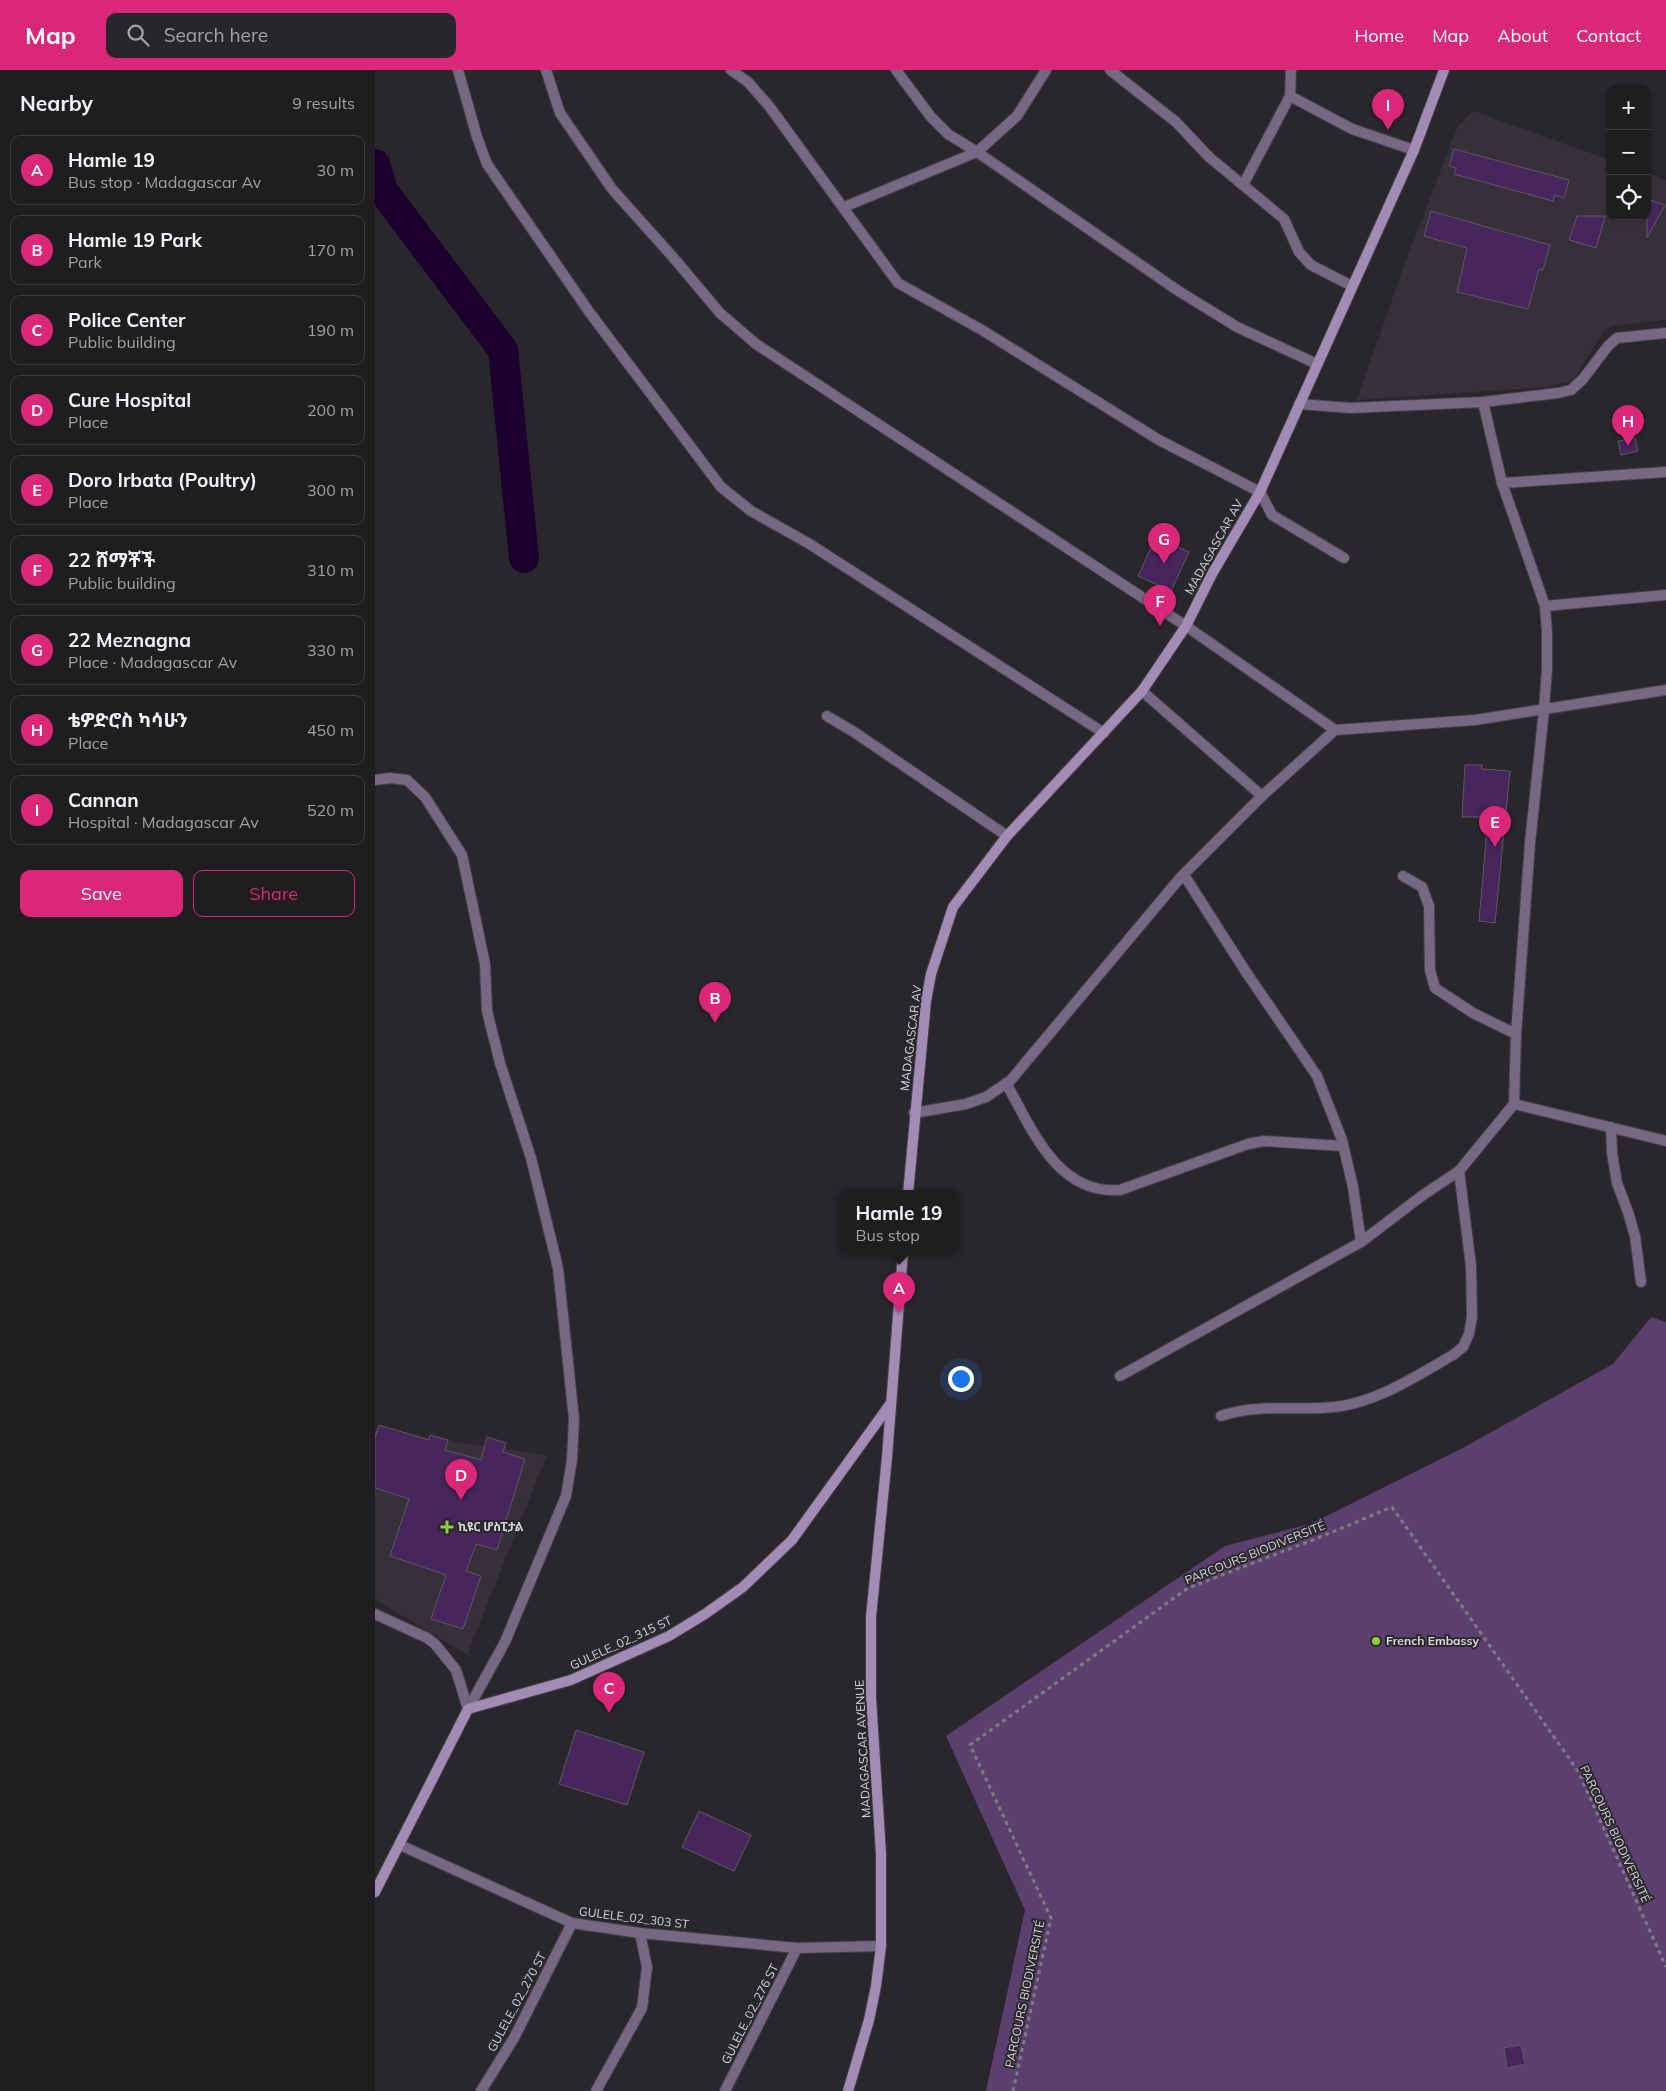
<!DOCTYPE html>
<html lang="en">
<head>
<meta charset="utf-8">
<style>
  :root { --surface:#201d21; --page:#28262a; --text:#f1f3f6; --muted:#a2a2a5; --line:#3d3b3f; --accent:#db2777 }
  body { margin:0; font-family:Mulish,"Noto Sans Ethiopic",sans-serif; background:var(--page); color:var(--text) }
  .controls { position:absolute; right:15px; top:15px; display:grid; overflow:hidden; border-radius:10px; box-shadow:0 1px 4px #0004 }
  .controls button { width:45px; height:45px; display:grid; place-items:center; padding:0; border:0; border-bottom:1px solid var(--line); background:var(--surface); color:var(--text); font:25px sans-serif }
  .you { position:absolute; left:585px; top:1308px; width:18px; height:18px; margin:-12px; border:4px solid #fff; border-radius:50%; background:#1a73e8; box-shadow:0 0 0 8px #1a73e833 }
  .badge { display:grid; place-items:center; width:32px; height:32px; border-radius:50%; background:var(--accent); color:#fff; font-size:16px; font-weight:700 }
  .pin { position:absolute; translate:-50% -41px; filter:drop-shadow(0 1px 2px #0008) }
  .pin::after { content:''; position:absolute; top:26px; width:18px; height:15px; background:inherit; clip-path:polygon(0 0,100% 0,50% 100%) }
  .popup { position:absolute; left:463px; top:1120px; width:122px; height:65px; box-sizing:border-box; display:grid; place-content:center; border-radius:10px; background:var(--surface); filter:drop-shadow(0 1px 4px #0005); font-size:16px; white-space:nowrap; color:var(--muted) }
  .popup b { font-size:19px; color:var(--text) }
  .popup::after { content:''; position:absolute; left:50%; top:100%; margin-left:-10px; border:10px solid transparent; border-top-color:var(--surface) }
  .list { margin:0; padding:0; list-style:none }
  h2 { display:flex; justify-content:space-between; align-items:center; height:65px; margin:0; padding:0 20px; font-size:21px }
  h2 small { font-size:16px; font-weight:400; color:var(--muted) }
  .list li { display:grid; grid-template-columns:32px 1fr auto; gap:15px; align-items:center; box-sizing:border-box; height:70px; margin:0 10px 10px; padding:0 10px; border:1px solid var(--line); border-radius:10px }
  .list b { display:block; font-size:19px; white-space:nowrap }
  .list p { margin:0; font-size:16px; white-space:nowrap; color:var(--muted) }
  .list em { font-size:16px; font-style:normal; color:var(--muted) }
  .actions { display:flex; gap:10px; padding:15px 20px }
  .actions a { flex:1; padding:11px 0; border:1px solid var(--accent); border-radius:10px; text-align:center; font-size:18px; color:var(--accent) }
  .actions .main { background:var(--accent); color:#fff }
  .icon { flex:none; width:28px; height:28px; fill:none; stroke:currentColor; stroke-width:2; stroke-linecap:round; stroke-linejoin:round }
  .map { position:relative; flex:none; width:1291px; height:2021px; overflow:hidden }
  header { display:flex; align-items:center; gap:30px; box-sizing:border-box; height:70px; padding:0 25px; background:var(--accent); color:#fff }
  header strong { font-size:24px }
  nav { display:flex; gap:28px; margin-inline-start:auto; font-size:18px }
  .search { width:350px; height:45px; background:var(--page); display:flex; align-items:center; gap:12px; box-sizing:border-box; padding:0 18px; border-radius:10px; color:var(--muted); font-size:19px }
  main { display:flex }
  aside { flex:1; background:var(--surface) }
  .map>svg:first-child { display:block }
</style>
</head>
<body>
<header>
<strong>Map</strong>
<div class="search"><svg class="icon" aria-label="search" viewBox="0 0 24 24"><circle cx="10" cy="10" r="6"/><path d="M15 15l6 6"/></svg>Search here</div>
<nav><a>Home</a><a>Map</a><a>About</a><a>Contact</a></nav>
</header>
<main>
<aside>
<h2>Nearby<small>9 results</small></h2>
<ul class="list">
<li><span class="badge">A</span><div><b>Hamle 19</b><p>Bus stop · Madagascar Av</p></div><em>30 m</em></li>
<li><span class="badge">B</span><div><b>Hamle 19 Park</b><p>Park</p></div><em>170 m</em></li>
<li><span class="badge">C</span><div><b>Police Center</b><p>Public building</p></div><em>190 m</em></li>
<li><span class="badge">D</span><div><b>Cure Hospital</b><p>Place</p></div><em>200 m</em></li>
<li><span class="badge">E</span><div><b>Doro Irbata (Poultry)</b><p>Place</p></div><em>300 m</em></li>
<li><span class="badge">F</span><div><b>22 ሸማቾች</b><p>Public building</p></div><em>310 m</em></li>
<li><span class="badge">G</span><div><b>22 Meznagna</b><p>Place · Madagascar Av</p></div><em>330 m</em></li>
<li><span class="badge">H</span><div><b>ቴዎድሮስ ካሳሁን</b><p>Place</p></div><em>450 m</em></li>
<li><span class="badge">I</span><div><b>Cannan</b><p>Hospital · Madagascar Av</p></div><em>520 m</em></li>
</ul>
<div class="actions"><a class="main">Save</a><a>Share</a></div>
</aside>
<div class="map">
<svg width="1291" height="2021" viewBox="0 0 1291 2021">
  <rect width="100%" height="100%" fill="#2a272c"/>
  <g fill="#35303a">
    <path d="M1098 41 1235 90V146H1272V103L1291 110V250L1237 256 1229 260 1198 311 1172 317 982 330 1030 193 1082 58Z"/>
    <path d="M0 1361 172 1385 92 1585 0 1529Z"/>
  </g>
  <path fill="#5b406f" d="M1276 1247 1291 1252V2021H611L650 1840 571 1666 850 1476 935 1454 1086 1379 1238 1294Z"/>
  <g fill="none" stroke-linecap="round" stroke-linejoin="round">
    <path stroke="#1c002e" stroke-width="30" d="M0 94 8 121 128 280 149 488"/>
  </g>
  <g fill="#46265c" stroke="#5c595e">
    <path d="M1079 79 1194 110 1189 128 1180 125 1178 131 1079 104 1081 98 1074 96Z"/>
    <path d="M1272 129 1290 135 1272 168Z"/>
    <path d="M1056 141 1175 175 1168 200 1164 199 1153 239 1082 222 1092 178 1049 166Z"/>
    <path d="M1202 146H1230L1221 178 1194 170Z"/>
    <path d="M1260 368 1263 381 1246 385 1243 371Z"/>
    <path d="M781 467 814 482 796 521 763 506Z"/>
    <path d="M1090 695H1107V699L1135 701 1120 853 1104 851 1113 747H1087Z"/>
    <path d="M4 1355 54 1370 55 1365 73 1370 70 1380 106 1390 112 1367 131 1373 128 1382 150 1389 122 1480 101 1474 91 1501 106 1506 88 1559 56 1549 71 1505 15 1486 34 1429 0 1418V1367Z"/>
    <path d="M201 1660 269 1682 252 1735 184 1714Z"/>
    <path d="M324 1741 376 1765 359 1801 307 1777Z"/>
    <path d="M1146 1975 1150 1994 1132 1998 1129 1978Z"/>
  </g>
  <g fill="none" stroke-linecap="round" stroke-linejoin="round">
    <defs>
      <g id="street">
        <path d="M83 0 102 67 112 94 215 243 346 417 376 441 433 473 729 663"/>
        <path d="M171 0 185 43 237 119 297 186 345 243 381 274 811 556 960 660 1100 650 1291 620"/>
        <path d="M356 0 373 12 394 36 523 213 607 260 784 370 885 422 897 445 969 488"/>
        <path d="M521 0 556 47 573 64 602 82 802 220 862 257 942 294"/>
        <path d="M735 0 801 52 834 87 909 149 924 182 936 195 977 216"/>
        <path d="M915 26 977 59 1039 80"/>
        <path d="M868 115 915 26 916 0"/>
        <path d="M469 137 602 82 642 46 671 0"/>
        <path d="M1108 332 1127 413 1170 536 1172 563V598L1169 640 1155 773 1141 964 1139 1034"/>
        <path d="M924 334 975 338 1108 332 1183 323 1196 320 1208 309 1233 276 1242 268 1291 263"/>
        <path d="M1127 413 1291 402"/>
        <path d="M1170 536 1291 525"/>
        <path d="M767 621 887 726"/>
        <path d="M452 646 479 662 632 766"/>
        <path d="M0 710 15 708 32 710 50 727 87 785 110 894 112 941 125 993 156 1088 183 1198 199 1349 197 1390 191 1426 130 1572 93 1639"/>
        <path d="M809 805 871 902 942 1006 967 1070 978 1117 986 1172"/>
        <path d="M1028 806 1047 817 1054 836 1055 900 1060 918 1098 943 1141 964"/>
        <path d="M631 1013C657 1059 682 1125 745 1120L873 1074 889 1071 968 1076"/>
        <path d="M539 1043 591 1034 611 1027 635 1011 805 808 887 726 960 660"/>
        <path d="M1236 1057 1237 1083 1242 1113 1253 1142 1260 1166 1266 1212"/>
        <path d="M745 1306 986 1172 1048 1125 1084 1101 1139 1034 1291 1071"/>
        <path d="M846 1346C882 1333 922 1341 960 1337 1003 1332 1041 1306 1078 1285L1088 1277 1094 1264 1097 1247 1096 1196 1084 1101"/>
        <path d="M0 1544 52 1568 60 1574 81 1600 93 1639"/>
        <path d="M25 1775 197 1853 265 1863 422 1878 506 1876"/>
        <path d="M106 2021 139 1968 197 1853"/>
        <path d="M221 2021 267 1938 272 1897 265 1863"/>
        <path d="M350 2021 422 1878"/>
      </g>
      <g id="secondary">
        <path d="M533 1124 551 931 556 904 578 837 632 766 767 621 811 556 837 504 885 422 1039 80 1069 0"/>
        <path d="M0 1822 93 1639 196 1610 294 1566 330 1544 368 1517 417 1470 516 1333"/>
        <path d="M473 2021 494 1950 501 1916 506 1876V1784L496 1628V1547L512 1387 528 1182"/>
      </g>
    </defs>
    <use href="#street" stroke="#464348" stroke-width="12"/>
    <use href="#secondary" stroke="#464348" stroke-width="12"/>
    <path stroke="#7d7b7f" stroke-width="3" stroke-dasharray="4 4" stroke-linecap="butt" d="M638 2021 676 1848 595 1675 813 1518 943 1468 1017 1437 1203 1701 1291 1897"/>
    <use href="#street" stroke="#766782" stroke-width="10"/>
    <use href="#secondary" stroke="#a28bb5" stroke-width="10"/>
  </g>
  <g fill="#91cd3f" stroke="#2a272c" stroke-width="2">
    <path d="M69.5 1449.5h5v5h5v5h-5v5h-5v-5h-5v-5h5z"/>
    <circle cx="1001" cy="1571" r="5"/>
  </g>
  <g text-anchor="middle" stroke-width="4" stroke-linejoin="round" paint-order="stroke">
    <g font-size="12" fill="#d9d8db" stroke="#2a272c">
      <text transform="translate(839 477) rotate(-61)" y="4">MADAGASCAR AV</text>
      <text transform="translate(536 968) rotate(-83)" y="4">MADAGASCAR AV</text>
      <text transform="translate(880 1483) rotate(-22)" y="4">PARCOURS BIODIVERSITÉ</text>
      <text transform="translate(246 1573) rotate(-25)" y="4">GULELE_02_315 ST</text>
      <text transform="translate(488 1679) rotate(-93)" y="4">MADAGASCAR AVENUE</text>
      <text transform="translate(1240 1764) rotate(65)" y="4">PARCOURS BIODIVERSITÉ</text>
      <text transform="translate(259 1848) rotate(7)" y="4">GULELE_02_303 ST</text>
      <text transform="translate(650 1924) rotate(-78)" y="4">PARCOURS BIODIVERSITÉ</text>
      <text transform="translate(142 1932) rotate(-62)" y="4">GULELE_02_270 ST</text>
      <text transform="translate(375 1944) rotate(-63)" y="4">GULELE_02_276 ST</text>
    </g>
    <g font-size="12" font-weight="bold" fill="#d9d8db" stroke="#2a272c" text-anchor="start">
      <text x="83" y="1461">ኪዩር ሆስፒታል</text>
      <text x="1011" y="1575">French Embassy</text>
    </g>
  </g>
</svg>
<div class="controls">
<button>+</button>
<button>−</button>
<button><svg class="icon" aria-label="locate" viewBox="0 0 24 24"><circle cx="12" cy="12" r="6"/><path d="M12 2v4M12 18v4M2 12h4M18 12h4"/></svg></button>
</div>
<div class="you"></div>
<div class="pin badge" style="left:524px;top:1243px">A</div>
<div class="popup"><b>Hamle 19</b>Bus stop</div>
<div class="pin badge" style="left:340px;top:953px">B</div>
<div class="pin badge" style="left:234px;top:1643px">C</div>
<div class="pin badge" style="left:86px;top:1430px">D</div>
<div class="pin badge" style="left:1120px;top:777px">E</div>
<div class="pin badge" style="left:785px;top:556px">F</div>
<div class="pin badge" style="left:789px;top:494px">G</div>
<div class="pin badge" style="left:1253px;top:376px">H</div>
<div class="pin badge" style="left:1013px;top:60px">I</div>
</div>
</main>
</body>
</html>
